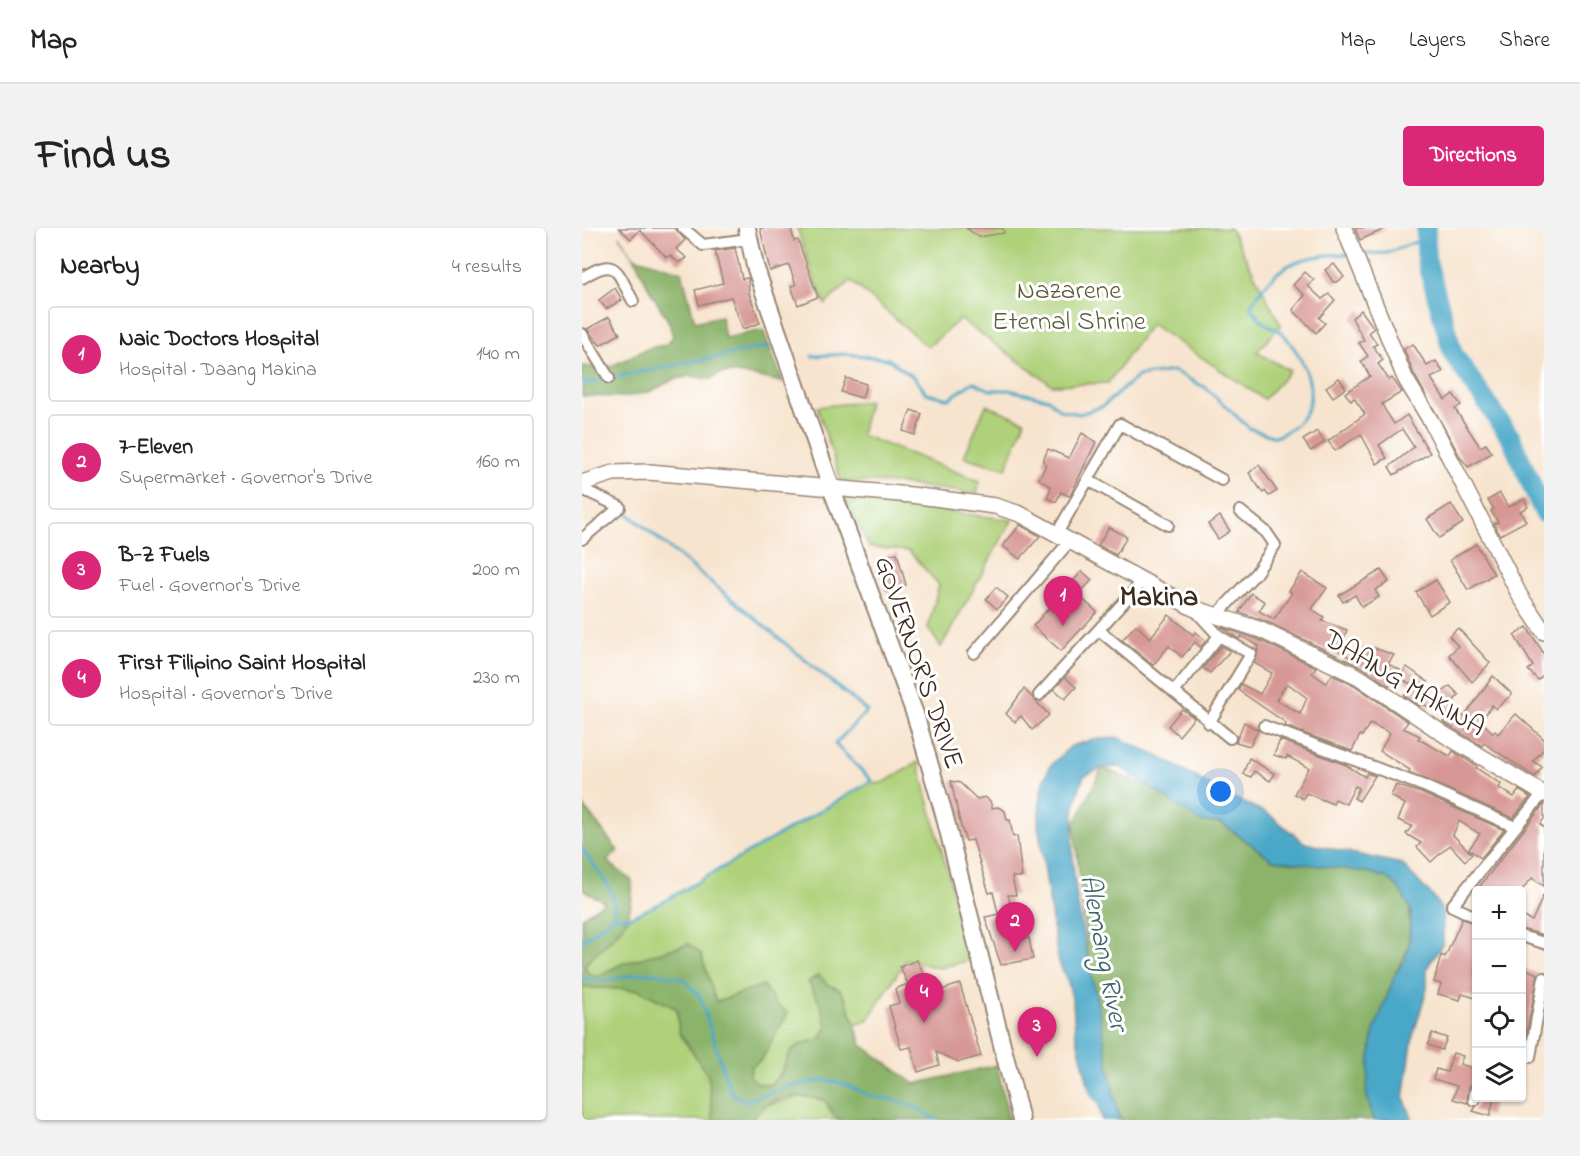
<!DOCTYPE html>
<html lang="en">
<head>
<meta charset="utf-8">
<style>
  :root { --surface:#fff; --page:#f2f2f2; --text:#222; --muted:#767676; --line:#e0e0e0; --accent:#db2777 }
  body { margin:0; font-family:"Indie Flower",sans-serif; background:var(--page); color:var(--text) }
  .controls { position:absolute; right:18px; bottom:18px; display:grid; overflow:hidden; border-radius:6px; box-shadow:0 2px 4px #0004 }
  .controls button { width:54px; height:54px; display:grid; place-items:center; padding:0; border:0; border-bottom:2px solid var(--line); background:var(--surface); color:var(--text); font:30px sans-serif }
  .you { position:absolute; left:639px; top:564px; width:21px; height:21px; margin:-15px; border:4px solid #fff; border-radius:50%; background:#1a73e8; box-shadow:0 0 0 9px #1a73e833 }
  .badge { display:grid; place-items:center; width:39px; height:39px; border-radius:50%; background:var(--accent); color:#fff; font-size:20px; font-weight:700 }
  .pin { position:absolute; translate:-50% -50px; filter:drop-shadow(0 2px 3px #0008) }
  .pin::after { content:''; position:absolute; top:32px; width:21px; height:18px; background:inherit; clip-path:polygon(0 0,100% 0,50% 100%) }
  .list { margin:0; padding:0; list-style:none }
  h2 { display:flex; justify-content:space-between; align-items:center; height:78px; margin:0; padding:0 24px; font-size:26px }
  h2 small { font-size:20px; font-weight:400; color:var(--muted) }
  .list li { display:grid; grid-template-columns:39px 1fr auto; gap:18px; align-items:center; box-sizing:border-box; height:96px; margin:0 12px 12px; padding:0 12px; border:2px solid var(--line); border-radius:6px }
  .list b { display:block; font-size:22px; white-space:nowrap }
  .list p { margin:0; font-size:20px; white-space:nowrap; color:var(--muted) }
  .list em { font-size:20px; font-style:normal; color:var(--muted) }
  .icon { flex:none; width:33px; height:33px; fill:none; stroke:currentColor; stroke-width:2; stroke-linecap:round; stroke-linejoin:round }
  .map { position:relative; flex:none; width:962px; height:892px; overflow:hidden; border-radius:6px }
  header { display:flex; align-items:center; gap:36px; box-sizing:border-box; height:84px; padding:0 30px; background:var(--surface); border-bottom:2px solid var(--line) }
  header strong { font-size:28px }
  nav { display:flex; gap:33px; margin-inline-start:auto; font-size:21px }
  .intro { display:flex; align-items:center; justify-content:space-between; box-sizing:border-box; height:144px; padding:0 36px }
  h1 { margin:0; font-size:42px }
  .button { padding:15px 27px; border-radius:6px; background:var(--accent); color:#fff; font-size:21px; font-weight:700 }
  main { display:flex; gap:36px; padding:0 36px }
  aside { flex:1; background:var(--surface); border-radius:6px; box-shadow:0 2px 4px #0004 }
  .map>svg:first-child { display:block }
</style>
</head>
<body>
<header>
<strong>Map</strong>
<nav><a>Map</a><a>Layers</a><a>Share</a></nav>
</header>
<div class="intro"><h1>Find us</h1><a class="button">Directions</a></div>
<main>
<aside>
<h2>Nearby<small>4 results</small></h2>
<ul class="list">
<li><span class="badge">1</span><div><b>Naic Doctors Hospital</b><p>Hospital · Daang Makina</p></div><em>140 m</em></li>
<li><span class="badge">2</span><div><b>7-Eleven</b><p>Supermarket · Governor's Drive</p></div><em>160 m</em></li>
<li><span class="badge">3</span><div><b>B-Z Fuels</b><p>Fuel · Governor's Drive</p></div><em>200 m</em></li>
<li><span class="badge">4</span><div><b>First Filipino Saint Hospital</b><p>Hospital · Governor's Drive</p></div><em>230 m</em></li>
</ul>
</aside>
<div class="map">
<svg width="962" height="892" viewBox="0 0 962 892">
  <rect width="100%" height="100%" fill="#fff"/>
  <filter id="ink" filterUnits="userSpaceOnUse"><feTurbulence type="fractalNoise" baseFrequency=".0167" numOctaves="2"/><feDisplacementMap in="SourceGraphic" scale="12" xChannelSelector="R" yChannelSelector="G"/><feConvolveMatrix kernelMatrix="1 2 1 2 8 2 1 2 1" color-interpolation-filters="sRGB"/></filter>
  <filter id="wash" filterUnits="userSpaceOnUse"><feTurbulence type="fractalNoise" baseFrequency=".008" numOctaves="4" result="noise"/><feDisplacementMap in="SourceGraphic" scale="24" xChannelSelector="R" yChannelSelector="G"/><feGaussianBlur stdDeviation="1.35" result="paint"/><feColorMatrix in="noise" values="0 0 0 0 0 0 0 0 0 0 0 0 0 0 0 0 0 1.4 0 .05"/><feComposite in="paint" operator="in"/></filter>
  <g filter="url(#wash)">
    <rect width="100%" height="100%" fill="#f7e4ce"/>
    <g fill="#afd17a" stroke="#757e4c" stroke-width="1.5">
      <path d="M215 0H648L699 97 675 124 708 143 682 171 569 96 526 155 470 157 378 91 346 119 269 53 243 76 234 56Z"/>
      <path d="M287 173 279 207 398 253 395 266 313 255 259 253 235 179Z"/>
      <path d="M404 177 443 193 424 241 382 229Z"/>
      <path d="M263 270 430 292 359 419 346 400 357 357 327 323 287 319Z"/>
      <path d="M336 534 389 732 357 740 324 732 285 793 273 797 259 762 245 756 236 747 226 754 238 775 246 798 238 811C192 820 215 835 187 857L175 855 168 848 169 839 180 831 193 775 181 757 134 775 119 726 106 716 40 736 15 749 4 744V735L48 689 79 675 290 553 293 556 303 554Z"/>
      <path d="M0 759 57 762 95 781 97 805 126 847 131 892H0Z"/>
      <path d="M222 868 243 872 252 888 259 892H169L180 878Z"/>
    </g>
    <g fill="#8bb36a" stroke="#636e44" stroke-width="1.5">
      <path d="M37 8 52 29 100 44 113 94 139 88 143 110 181 102 201 154 156 145H140L128 151 108 148 90 152 70 163 44 169 0 168V138C9 138 22 141 29 138 50 130 60 119 84 117L91 109 87 94 67 61 52 29Z"/>
      <path d="M520 540 575 562 620 594 639 595 691 632 812 645 828 680 827 719 814 745 793 892H540L533 876 506 728 492 597Z"/>
      <path d="M0 576 36 623 25 633 50 653C53 697 33 707 4 735V744L15 749 40 736 106 716 119 726 134 774 181 757 193 775 206 785 180 831 169 839 168 848 175 855 187 857C216 836 191 820 238 811L245 798 238 775 226 754 237 747 245 756 258 762 264 771 280 817 333 856 415 837 427 892H259L252 888 243 872C214 866 188 867 169 892H131L126 847 97 804 95 781 57 762 0 759V689L23 674 4 664 0 659Z"/>
    </g>
    <path fill="#49a7c8" stroke="#426873" stroke-width="1.5" d="M537 510 585 533 649 569 685 585 723 615 820 636 854 672 861 685V715L845 740V761L831 808 822 870 831 892H792L784 865 791 806 814 744 823 732 827 719 829 682 816 659 805 650 785 644 691 632 639 595 619 594 538 539 520 540 502 548C474 612 504 716 517 783 524 820 528 856 538 892H520L516 873 512 871 508 864 493 803 491 774 486 754 476 733 456 596 460 556 469 537 489 518 512 511Z"/>
    <g fill="none" stroke-linecap="round" stroke-linejoin="round">
      <g stroke="#49a7c8" stroke-width="3">
        <path d="M779 26 805 25 844 10"/>
        <path d="M230 128 266 126 306 131 333 150 344 165 367 171 391 154 408 162H427L466 171 478 182 498 186 521 178 556 148 592 143 624 160 667 200 693 209C745 188 732 144 703 108 698 102 687 99 680 93 676 89 672 83 668 79 696 34 715 28 767 26"/>
        <path d="M0 156 189 118"/>
        <path d="M0 620C15 646 34 656 32 688L0 713"/>
        <path d="M32 688 48 689 79 675 290 553 253 516 285 483 39 280"/>
        <path d="M0 750C22 758 43 746 65 745 77 745 90 749 102 751L118 769 149 865 164 873 206 858 242 852 262 856 288 868 311 872 336 880 354 892"/>
      </g>
      <path stroke="#49a7c8" stroke-width="20" d="M844 0V30L871 126 929 210 962 285"/>
    </g>
    <g id="blocks">
      <g fill="#d79895" fill-rule="evenodd">
        <path d="M37 0H93L103 12 94 21 105 30 97 35 88 27 85 30 58 2 49 11Z"/>
        <path d="M178 0H209L212 13 216 12 236 69 216 77 209 58 214 57 207 37 188 43Z"/>
        <path d="M384 0H421L422 5 397 9Z"/>
        <path d="M773 0H805L778 12Z"/>
        <path d="M153 20 160 51 166 50 167 65 178 95 161 101 149 69 117 77 113 62 141 55 133 23Z"/>
        <path d="M752 36 762 49 755 54H751L743 42Z"/>
        <path d="M723 44 732 52 726 58 740 71 747 66 753 72 737 90 743 95 734 105 711 82 723 67 711 57Z"/>
        <path d="M33 60 40 72 24 81 17 72Z"/>
        <path d="M779 82 792 100 787 104 795 116 791 118 801 132 796 136 807 152 810 150 820 164 800 176 803 182 812 196 825 187 848 225 812 247 807 239 832 219 820 201 797 217 805 230 795 236 779 206 753 223 746 213 783 186 772 170 769 173 763 165 788 148 779 133 786 128 777 115 782 112 770 90Z"/>
        <path d="M27 89 38 106 18 117 5 101Z"/>
        <path d="M831 116 845 138 854 133 861 144 849 150 863 172 871 166 879 177 873 181 885 199 898 219 904 216 910 225 886 239 879 230 832 146 822 121Z"/>
        <path d="M264 150 284 156 280 170 259 164Z"/>
        <path d="M757 150 764 160 751 169 744 159Z"/>
        <path d="M329 182 340 186 333 207 321 203Z"/>
        <path d="M735 203 743 214 729 223 721 212Z"/>
        <path d="M500 205 514 214 489 266 487 268 479 264 474 274 465 270 469 259 457 251 464 237 461 233 466 221 487 230Z"/>
        <path d="M677 237 695 263 687 268 683 263 681 265 667 245Z"/>
        <path d="M918 265 926 279 942 271 946 279 938 283 944 293 918 307 912 296 916 294 909 283 912 281 906 272Z"/>
        <path d="M869 276 881 295 857 310 845 291Z"/>
        <path d="M638 288 648 303 636 311 626 296Z"/>
        <path d="M438 297 458 308 438 331 421 318Z"/>
        <path d="M527 299 545 309 534 327 516 317Z"/>
        <path d="M894 316 912 346 886 362 868 332Z"/>
        <path d="M315 325 324 357 304 364 297 336 305 333 304 328Z"/>
        <path d="M799 342 807 354 793 362 797 369 780 379 773 367 761 374 757 367Z"/>
        <path d="M500 343 510 352 496 367 515 384 479 423 451 398Z"/>
        <path d="M720 344 745 360 730 381 742 389 740 393 765 402 757 423 770 431 778 418 789 425 792 420 812 427 806 436 818 442 807 458 781 440 683 393 657 384 669 365 683 374 677 383 692 391 710 365 707 363Z"/>
        <path d="M854 352 868 374 848 387 834 364Z"/>
        <path d="M414 359 426 369 415 381 404 371Z"/>
        <path d="M587 387 611 407 614 404 624 413 618 419 613 414 600 429 587 418 571 437 540 412 554 397 568 410Z"/>
        <path d="M639 399 675 411 734 439 730 445 744 455 750 447 772 457 826 494 821 500 838 508 836 511 868 528 871 523 895 538 894 540 919 556 917 560 932 569 937 562 948 569 931 590 827 544 828 542 798 523 808 505 788 495 780 508 778 507 770 523 703 498 704 495 656 462 659 456 678 466 690 445 672 435 677 418 659 408 657 411ZM705 455 725 470 718 486 694 472Z"/>
        <path d="M945 399 962 426V446L956 452 946 442 951 438 932 407Z"/>
        <path d="M876 400 908 435 890 454 867 427 876 418 867 408Z"/>
        <path d="M639 418 648 423 628 445 621 440Z"/>
        <path d="M825 439 846 454 840 462 852 471 868 458 877 467 867 478 882 489 911 448 930 466 914 481 910 477 899 493 911 505 913 503 916 506 934 486 962 511V521L951 533 960 539 953 549 902 515 900 518 861 494 866 488 852 472 847 480 840 475 838 478 822 468 831 457 817 450Z"/>
        <path d="M483 449 494 459 483 471 472 461Z"/>
        <path d="M442 461 467 487 450 502 439 488 433 494 424 486Z"/>
        <path d="M600 481 612 490 597 508 586 498Z"/>
        <path d="M662 494 676 502 668 518 654 514Z"/>
        <path d="M698 512 764 537 783 549 785 545 793 548 777 573 772 570 777 560 773 558 764 576 753 571 751 576 724 565 721 571 712 566 727 540 705 528 704 531 692 527Z"/>
        <path d="M667 530 693 546 688 553 672 543 669 549 661 546Z"/>
        <path d="M369 553 378 555 395 571 403 569 408 573 410 580 416 579 423 583 425 592H428L431 609 435 608 440 649H430L434 667H426L430 682 416 685 411 664 407 665 391 612 384 613 379 599Z"/>
        <path d="M814 557 839 565 922 602 899 630 887 621 898 606 877 593 871 607 890 626 883 633 868 617 849 634 835 619 839 615 824 606 830 598 816 592 823 576 809 568Z"/>
        <path d="M962 576V591L958 596 962 599V658L950 650 939 663H894Z"/>
        <path d="M962 666V707L939 701V687L950 693Z"/>
        <path d="M418 686 421 701 435 698 438 712 447 710 451 731 419 737 403 689Z"/>
        <path d="M880 691 894 696V770L880 766 878 772 856 766 859 756 852 754 859 727 863 729Z"/>
        <path d="M335 732 342 747 334 751 340 768 378 756 399 828 377 834 354 824 357 837 336 844 329 819 319 821 307 778 317 775 313 761 326 756 318 739Z"/>
        <path d="M939 739 956 746 942 817H939Z"/>
        <path d="M850 805 865 810 860 822 846 817Z"/>
        <path d="M871 825 881 828 878 836 894 841V853L887 858 885 875 871 871 875 858 851 851 854 841 865 844Z"/>
        <path d="M900 870H912L908 888 891 883Z"/>
      </g>
    </g>
  </g>
  <g filter="url(#ink)">
    <use href="#blocks" fill-opacity="0" stroke="#998776" stroke-width="1.5"/>
    <g fill="none" stroke-linecap="round" stroke-linejoin="round">
      <defs>
        <g id="street">
          <path d="M101 0 121 17 167 11"/>
          <path d="M0 50C35 28 34 42 51 73"/>
          <path d="M0 106 27 150"/>
          <path d="M506 252 586 297"/>
          <path d="M0 261 38 279 0 311"/>
          <path d="M474 307 538 196 640 252"/>
          <path d="M613 382 637 408 669 426 627 495"/>
          <path d="M634 388 674 345 693 317 684 304 658 283"/>
          <path d="M518 403 648 510"/>
          <path d="M392 425 487 314"/>
          <path d="M592 464 637 408"/>
          <path d="M457 467 561 353"/>
          <path d="M682 498 842 558 933 599"/>
          <path d="M894 689 870 678 962 564"/>
          <path d="M939 708 962 715"/>
          <path d="M948 829 962 750"/>
          <path d="M892 872 894 860"/>
        </g>
        <g id="secondary">
          <path d="M762 0 823 150 850 195 938 368 962 404"/>
          <path d="M0 255 31 245 67 244 329 267 413 278 438 286 611 380 679 402 777 449 863 507 962 566"/>
        </g>
        <path id="primary" d="M165 0 173 38 250 262 333 486 362 586 439 892"/>
      </defs>
      <use href="#street" stroke="#998776" stroke-width="14"/>
      <use href="#secondary" stroke="#998776" stroke-width="18"/>
      <use href="#primary" stroke="#998776" stroke-width="20"/>
      <use href="#street" stroke="#fff" stroke-width="10"/>
      <use href="#secondary" stroke="#fff" stroke-width="15"/>
      <use href="#primary" stroke="#fff" stroke-width="16"/>
    </g>
  </g>
  <g text-anchor="middle" stroke-width="6" stroke-linejoin="round" paint-order="stroke">
    <g font-size="27" fill="#5e5c3a" stroke="#fff">
      <text x="487" y="70">Nazarene<tspan x="487" dy="31">Eternal Shrine</tspan></text>
    </g>
    <g font-size="27" fill="#3b2a1e" stroke="#fff">
      <text transform="translate(338 434) rotate(71)" y="9">GOVERNOR'S DRIVE</text>
      <text transform="translate(823 454) rotate(31)" y="9">DAANG MAKINA</text>
    </g>
    <g font-size="28" font-weight="bold" fill="#3b2a1e" stroke="#fff">
      <text x="577" y="377">Makina</text>
    </g>
    <g font-size="28" font-style="italic" fill="#41626a" stroke="#fff">
      <text transform="translate(524 724) rotate(79)" y="10">Alemang River</text>
    </g>
  </g>
</svg>
<div class="controls">
<button>+</button>
<button>−</button>
<button><svg class="icon" aria-label="locate" viewBox="0 0 24 24"><circle cx="12" cy="12" r="6"/><path d="M12 2v4M12 18v4M2 12h4M18 12h4"/></svg></button>
<button><svg class="icon" aria-label="layers" viewBox="0 0 24 24"><path d="M12 4l9 5-9 5-9-5zM3 14l9 5 9-5"/></svg></button>
</div>
<div class="you"></div>
<div class="pin badge" style="left:481px;top:398px">1</div>
<div class="pin badge" style="left:433px;top:724px">2</div>
<div class="pin badge" style="left:455px;top:829px">3</div>
<div class="pin badge" style="left:342px;top:795px">4</div>
</div>
</main>
</body>
</html>
